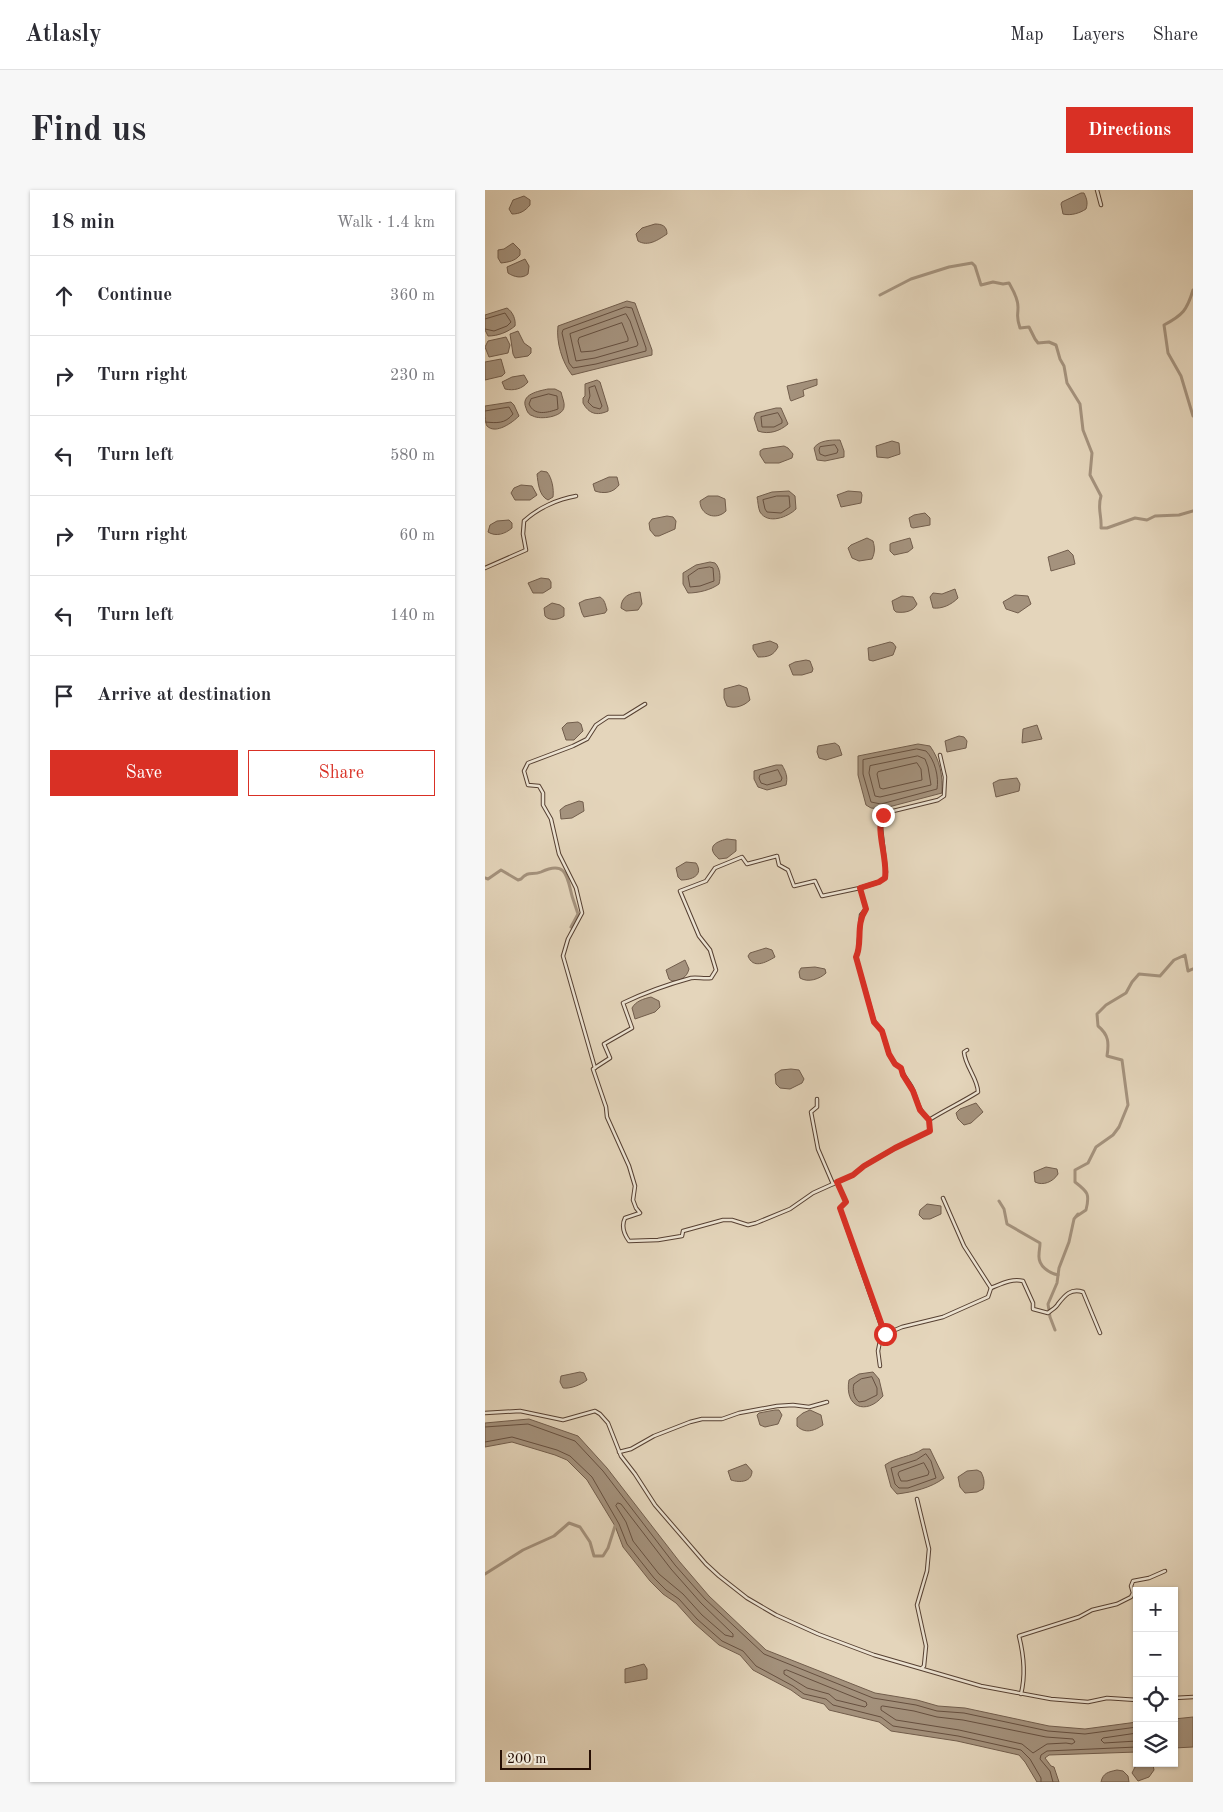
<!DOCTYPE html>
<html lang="en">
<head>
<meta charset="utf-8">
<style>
  :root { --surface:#fff; --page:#f7f7f7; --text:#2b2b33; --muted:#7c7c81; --line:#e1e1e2; --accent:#d93025 }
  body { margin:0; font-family:"Old Standard TT",serif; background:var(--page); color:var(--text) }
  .controls { position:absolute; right:15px; bottom:15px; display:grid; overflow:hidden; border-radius:0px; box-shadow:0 1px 4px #0004 }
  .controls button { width:45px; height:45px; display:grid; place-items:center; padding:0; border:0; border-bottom:1px solid var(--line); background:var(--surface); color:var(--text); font:25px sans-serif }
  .scale { position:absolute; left:15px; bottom:12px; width:91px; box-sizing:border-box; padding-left:5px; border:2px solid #270f04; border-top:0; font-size:14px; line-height:18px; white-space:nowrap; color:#270f04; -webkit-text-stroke:4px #ede4d3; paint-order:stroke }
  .stop { position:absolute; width:15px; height:15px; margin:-11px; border:4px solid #d93025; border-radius:50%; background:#fff }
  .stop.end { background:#d93025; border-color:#fff; box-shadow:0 1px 5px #0008 }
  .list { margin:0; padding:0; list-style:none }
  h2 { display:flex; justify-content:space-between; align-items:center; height:65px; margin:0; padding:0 20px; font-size:21px }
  h2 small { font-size:16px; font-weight:400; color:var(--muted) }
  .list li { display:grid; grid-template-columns:32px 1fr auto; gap:15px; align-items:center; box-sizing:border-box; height:80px; padding:0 20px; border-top:1px solid var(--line) }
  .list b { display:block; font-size:19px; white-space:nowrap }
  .list em { font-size:16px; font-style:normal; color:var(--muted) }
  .actions { display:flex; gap:10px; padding:15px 20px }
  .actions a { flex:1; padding:11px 0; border:1px solid var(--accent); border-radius:0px; text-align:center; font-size:18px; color:var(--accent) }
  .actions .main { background:var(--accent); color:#fff }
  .icon { flex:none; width:28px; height:28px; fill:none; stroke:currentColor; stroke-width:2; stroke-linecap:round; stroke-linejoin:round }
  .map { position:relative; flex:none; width:708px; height:1592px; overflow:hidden; border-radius:0px }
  header { display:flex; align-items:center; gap:30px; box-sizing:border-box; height:70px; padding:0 25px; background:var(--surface); border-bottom:1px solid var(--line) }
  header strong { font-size:24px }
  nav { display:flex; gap:28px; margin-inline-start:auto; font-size:18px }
  .intro { display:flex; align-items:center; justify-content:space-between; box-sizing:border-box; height:120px; padding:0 30px }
  h1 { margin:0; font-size:35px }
  .button { padding:12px 22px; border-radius:0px; background:var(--accent); color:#fff; font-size:18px; font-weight:700 }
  main { display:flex; gap:30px; padding:0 30px }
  aside { flex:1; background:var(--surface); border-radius:0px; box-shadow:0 1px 4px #0004 }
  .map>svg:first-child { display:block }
</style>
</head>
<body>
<header>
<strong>Atlasly</strong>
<nav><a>Map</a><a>Layers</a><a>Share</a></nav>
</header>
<div class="intro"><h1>Find us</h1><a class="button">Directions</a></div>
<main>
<aside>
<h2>18 min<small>Walk · 1.4 km</small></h2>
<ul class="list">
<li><svg class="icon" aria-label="ahead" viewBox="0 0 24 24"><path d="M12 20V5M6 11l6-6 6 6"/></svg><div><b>Continue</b></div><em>360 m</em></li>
<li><svg class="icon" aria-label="right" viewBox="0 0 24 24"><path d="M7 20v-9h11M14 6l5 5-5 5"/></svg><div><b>Turn right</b></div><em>230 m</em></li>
<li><svg class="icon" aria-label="left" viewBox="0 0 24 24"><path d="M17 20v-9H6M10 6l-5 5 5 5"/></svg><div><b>Turn left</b></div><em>580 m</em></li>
<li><svg class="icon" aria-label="right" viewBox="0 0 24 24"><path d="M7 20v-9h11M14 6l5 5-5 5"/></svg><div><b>Turn right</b></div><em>60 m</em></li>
<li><svg class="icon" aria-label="left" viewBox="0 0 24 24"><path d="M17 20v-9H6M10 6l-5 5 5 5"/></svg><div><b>Turn left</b></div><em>140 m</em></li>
<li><svg class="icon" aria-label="arrive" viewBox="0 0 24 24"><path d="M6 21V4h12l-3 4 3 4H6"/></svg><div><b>Arrive at destination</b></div></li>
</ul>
<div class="actions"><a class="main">Save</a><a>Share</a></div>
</aside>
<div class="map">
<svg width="708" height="1592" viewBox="0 0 708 1592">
  <rect width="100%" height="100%" fill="#e4d5bb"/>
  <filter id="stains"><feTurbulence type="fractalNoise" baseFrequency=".004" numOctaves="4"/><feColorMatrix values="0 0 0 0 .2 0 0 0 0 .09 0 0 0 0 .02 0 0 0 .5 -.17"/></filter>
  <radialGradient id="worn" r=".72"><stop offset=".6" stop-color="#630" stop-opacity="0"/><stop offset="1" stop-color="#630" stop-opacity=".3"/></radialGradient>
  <g fill="#a4927d" stroke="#725e4d">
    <path d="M596 3H599C602 9 603 13 601 19 595 23 586 26 578 24L576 14 577 12Z"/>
    <path d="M39 6 45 10V15C40 21 35 24 27 24L24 19 28 10Z"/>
    <path d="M170 34C177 34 182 36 182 44 173 50 163 57 153 51L151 44 157 38Z"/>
    <path d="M28 53 35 60V65C30 71 24 72 16 73L13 68V60L19 59Z"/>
    <path d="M40 69 44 76 43 84C37 89 29 87 23 83L22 77Z"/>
    <path d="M142 111 150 113 167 160V165L87 185C77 172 71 152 73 136Z"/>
    <path d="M22 118C28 122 31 130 30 136 23 142 13 146 3 146L0 140V125Z"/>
    <path d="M33 141 39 153 46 158V163L43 166 30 168 28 164 25 144Z"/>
    <path d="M21 147 25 155 23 163 4 167 0 157 3 151Z"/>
    <path d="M16 169 20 183 17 186 0 190V172Z"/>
    <path d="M39 185 43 192C37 199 29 201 20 199L17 192 27 187Z"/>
    <path d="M332 189V195L318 200 319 206 306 211 305 209 302 196Z"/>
    <path d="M112 190 115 192 123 218V221C112 226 104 224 98 213V208L100 206V194Z"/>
    <path d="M63 199H70L76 202C77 207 80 213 79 217 78 227 55 230 48 226 44 225 42 222 41 218 35 204 54 201 63 199Z"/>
    <path d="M26 212 29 215 34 226C28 232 11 245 2 236 0 233 0 221 0 216Z"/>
    <path d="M291 218H296L303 234C295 241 284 245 273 241L269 228 271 223Z"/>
    <path d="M355 250 359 261V267L340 271 332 270 329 258C334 250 346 250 355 250Z"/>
    <path d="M407 251 414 253 415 264 403 268 392 267 391 256Z"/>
    <path d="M299 256 303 258 308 264 307 268 294 273H280L275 265V261L278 259Z"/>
    <path d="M56 281 62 282C67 288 69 299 68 307L63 310C54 306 53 293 52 284Z"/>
    <path d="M124 287H132L134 295C128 303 119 304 110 301L108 294Z"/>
    <path d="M36 295 47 296 52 305 45 310H30L26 303 29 298Z"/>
    <path d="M304 301 310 306 311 319C303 327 283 335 275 322 273 318 273 311 272 307L287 302Z"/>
    <path d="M363 301 376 302 377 305 376 313 356 317 352 305Z"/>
    <path d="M223 306H233L240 309 241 321C231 331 215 325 215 311Z"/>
    <path d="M440 323 445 328V335L428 338 426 337 424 328 429 325Z"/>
    <path d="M182 326 188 327 191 331 190 339 174 346H170L165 340 164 333 167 329Z"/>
    <path d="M24 330 27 333V338C20 344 11 347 3 342L5 335 12 331Z"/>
    <path d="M382 348 388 351C390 358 390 362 387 369L374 371 367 368 363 358 366 355Z"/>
    <path d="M425 348 428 358 423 362 409 365 405 361V354L407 353Z"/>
    <path d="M583 360 588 365 590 374 566 381 563 367Z"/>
    <path d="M225 372 230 373C235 378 236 387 234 394 226 400 213 403 203 403L198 394V383L211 375Z"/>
    <path d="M56 388 64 389 66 392V398L58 403H48L43 393Z"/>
    <path d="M470 399 473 408C466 415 457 419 448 418L445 407 448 403 457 404Z"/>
    <path d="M155 402 157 414 153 420 141 421 136 418C136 407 144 403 155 402Z"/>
    <path d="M530 405 543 406 546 414 533 423 521 419 518 412Z"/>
    <path d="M417 406 428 407 432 414C428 422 419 423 411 422L409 420 407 411Z"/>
    <path d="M115 407C120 410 120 414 122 420L120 423 99 427 97 423 94 413 100 410Z"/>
    <path d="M67 413 75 415 79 418V426C74 430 64 431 60 426L59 418Z"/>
    <path d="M285 451 292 454 293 457C288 466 283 467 273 467L268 459V455Z"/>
    <path d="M405 452 408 453 411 457 408 465 388 471 384 470 383 458Z"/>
    <path d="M321 470 325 471 328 479 327 482 317 485H308L304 475 310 472Z"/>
    <path d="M254 495 262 498 265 510C259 516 250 519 242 516L239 508V499Z"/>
    <path d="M93 532 96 534 98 541 89 550H81L77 538 82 533Z"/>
    <path d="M552 535 557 549 537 553 538 539Z"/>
    <path d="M474 546 479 547 482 551 481 558 462 562 460 551Z"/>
    <path d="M350 553 354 556 357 565 341 570 334 568 332 562 333 556Z"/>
    <path d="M433 554 445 556C455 570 458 586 457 603L396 619 386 618 381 615 373 585V566Z"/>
    <path d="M291 575H297C301 582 303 587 301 595L282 600 273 597 269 589V581Z"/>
    <path d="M532 588 535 594 534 601 511 607 508 593 514 590Z"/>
    <path d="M94 611 98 612 99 621 87 628 76 629 75 620 80 616Z"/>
    <path d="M242 649 251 650V661L242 668 234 669C221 658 229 652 242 649Z"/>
    <path d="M201 672 211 673C219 685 207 690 196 690L193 687 191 678Z"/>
    <path d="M281 758 287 760 290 767C280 773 268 779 263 766L265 763Z"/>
    <path d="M200 770 204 779C202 787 196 791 187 791L184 789 181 780Z"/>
    <path d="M330 777 340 779 341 783C335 789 323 793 315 788L314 782 316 778Z"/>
    <path d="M166 807 174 811 175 817 170 822 150 829 147 818C151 811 158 809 166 807Z"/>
    <path d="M306 879 314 880 319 889 317 893 305 899 295 898 291 894 290 884 296 880Z"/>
    <path d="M491 913 498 922 486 933 479 935 473 929 471 923 475 919Z"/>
    <path d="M561 977 572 979 573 984C568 992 558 996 550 992L549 982Z"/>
    <path d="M442 1014 456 1016V1024L445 1029H438L434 1025 435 1020Z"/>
    <path d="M95 1182 99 1183 102 1190C96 1195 85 1199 78 1198L75 1192 76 1186Z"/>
    <path d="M388 1182 394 1189 398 1206C381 1226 359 1217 364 1190L374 1184Z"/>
    <path d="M290 1220H294L297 1225 293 1234 280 1237 275 1235 272 1225 274 1223Z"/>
    <path d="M325 1220 336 1225 338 1235C329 1241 320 1244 312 1236V1228L318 1223Z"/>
    <path d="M44 1229 93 1246 122 1278 194 1371 224 1406 281 1460 390 1503 432 1510 453 1516 480 1518 564 1536 600 1539 652 1532V1562L564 1565 560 1568 566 1576 569 1577 574 1592H552L540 1572 534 1565 472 1551 406 1541 394 1532 344 1520 339 1514 317 1508 306 1500 268 1480 255 1465 234 1455 209 1433 191 1413 178 1404 165 1391 138 1357 130 1336 102 1290 82 1270 70 1265 27 1252 0 1257V1233Z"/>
    <path d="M438 1259H445L459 1288C446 1298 428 1302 412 1304L406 1297 400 1275C411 1267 426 1267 438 1259Z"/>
    <path d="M261 1274 267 1281C267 1292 255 1293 246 1290L243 1281Z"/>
    <path d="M492 1280 496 1282C499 1288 500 1292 498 1299L492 1302 480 1303 475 1297 473 1287 482 1281Z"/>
    <path d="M159 1474 162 1479V1489L140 1493V1479Z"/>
    <path d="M708 1527V1557L689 1558V1529Z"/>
    <path d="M657 1574 668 1575 669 1580 664 1587 653 1591 647 1583 650 1577Z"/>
    <path d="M632 1580 638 1581 643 1586 644 1592H616C618 1583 623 1582 632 1580Z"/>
  </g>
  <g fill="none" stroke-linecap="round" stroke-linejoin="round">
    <g stroke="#665040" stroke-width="1">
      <path d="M141 117 147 118 161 158V161L111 174 88 178 84 173 77 143 78 140Z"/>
      <path d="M141 124 145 131 153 154 152 156 110 168 91 171 85 144Z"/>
      <path d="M0 129 20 123 26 132 22 136 9 141 0 139"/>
      <path d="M137 133 143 148V151L108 161 96 162 93 151 94 148Z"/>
      <path d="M110 196 117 216 115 219 108 217 103 212 105 206 104 198Z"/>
      <path d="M64 204 72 206 73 219C62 223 49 226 44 214L46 209Z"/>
      <path d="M0 221 24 217 28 224C20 234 12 233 0 232"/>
      <path d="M293 223 297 230V233L289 237H277L276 227Z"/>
      <path d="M350 255 353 260 352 263 340 266 335 264 334 260 335 257Z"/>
      <path d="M292 306H304L305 317 296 323 282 322 280 319 278 310Z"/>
      <path d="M225 377 228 378 229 391 215 396 205 397 203 386 213 379Z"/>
      <path d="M432 559 441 561C450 570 454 587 452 599L396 614 386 612 378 584V570Z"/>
      <path d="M433 566 440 569 443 577 446 595 395 607 390 606 384 583 385 576Z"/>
      <path d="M432 573 436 579 437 590 398 599 395 598 392 584 393 582Z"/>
      <path d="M293 580 297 588 296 591 282 595 276 593 274 588 275 585Z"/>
      <path d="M387 1187 392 1198V1205L380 1211 374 1212C369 1208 367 1200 369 1194L376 1189Z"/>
      <path d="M0 1237 43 1234 90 1251 118 1281 190 1375 220 1409 279 1464 388 1508 431 1515 452 1521 479 1523 563 1541 600 1544 652 1537"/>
      <path d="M0 1252 27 1247 72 1260 85 1266 107 1287 134 1334 142 1354 169 1388 181 1400 194 1409 212 1429 237 1451 258 1461 271 1476 308 1496 319 1504 341 1509 348 1515 396 1527 408 1536 473 1546 536 1560 545 1569 556 1588V1592"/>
      <path d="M441 1264 446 1271 451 1288 423 1298H414L410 1294 406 1278 431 1270Z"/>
      <path d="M439 1273 444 1282 443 1285 422 1291H416L413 1284 414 1282Z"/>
      <path d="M133 1313 136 1314 186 1379 216 1413 248 1444V1447L240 1445 217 1425 198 1404 174 1384 148 1351 141 1332 131 1316Z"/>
      <path d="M302 1480 381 1512 382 1515 380 1517 351 1510 344 1504 322 1498 299 1484V1481Z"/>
      <path d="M398 1516 429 1521 452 1527 478 1530 561 1547 588 1549 590 1552 587 1554 581 1553 562 1554 548 1563 537 1554 474 1540 411 1530 396 1520V1517Z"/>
      <path d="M652 1543 618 1548 616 1550 619 1553 652 1551"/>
      <path d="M568 1592 565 1581 555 1569 556 1565 562 1561 652 1557"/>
    </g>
    <g stroke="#a4927d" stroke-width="3">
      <path d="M708 100C702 120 698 125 679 135L683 163 696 186 708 226"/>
      <path d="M395 105 426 89 464 77 487 73 490 76 496 95 508 92 518 94 524 93C528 100 533 108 533 117 533 128 531 126 535 138L544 137 550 149 553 153 564 152 571 155 575 169 579 176 582 193 595 214 598 240 607 263 605 285 616 306C612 319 617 325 616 338H622L650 328 662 330 670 326 694 325 708 321"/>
      <path d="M0 688 3 689 16 680 33 690 36 689C44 680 47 686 56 682 81 670 82 686 87 706 89 712 91 718 93 724L86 737"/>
      <path d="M514 1011 519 1019 522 1034 555 1053C555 1058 554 1060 554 1065 553 1076 564 1083 573 1085"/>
      <path d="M592 1026 601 1020C605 1004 603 1002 590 992V980L603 973 611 957 628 945 634 937 643 915 637 870 622 866C624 853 624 845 613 836L612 824 621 815 641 803 647 792 654 784 675 786 689 770 700 765 703 781 708 779"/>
      <path d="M570 1140 565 1127 563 1114 572 1093 574 1078 584 1052 589 1029 593 1024"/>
      <path d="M0 1384 38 1360 69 1346 84 1333 95 1337 105 1352 109 1366H118L123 1358 130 1336"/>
    </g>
    <defs>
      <g id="street">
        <path d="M612 0 616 15"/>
        <path d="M0 378 41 360 38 344 39 331C53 318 73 309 91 306"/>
        <path d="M455 565 460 587 459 606 453 610 404 622 398 625 395 629 401 682 400 688 394 692 375 698 381 719 376 725 373 762 371 767 389 831 397 841 404 864 410 874 416 878C418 887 425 892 428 900 434 915 432 917 444 930 460 920 477 912 493 902 493 889 480 876 479 862L482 860"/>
        <path d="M375 698 337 706 330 691 309 696 303 680 294 675 292 666 262 674 257 667 230 678 221 691 195 701 214 746 225 760 231 780 226 788C219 789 212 787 206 788 184 794 159 803 138 813L147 838 119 854 125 868 108 879 121 917 122 927 144 976 150 996 148 1010 151 1018 155 1023 140 1028C136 1036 139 1044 144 1051L173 1050 197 1046 198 1041 238 1030H247L263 1035 271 1033 305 1019 328 1003 368 985 379 976 410 958 445 941 444 930"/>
        <path d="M110 878 78 766 83 749 97 723 91 698 74 664 66 629 58 615V603L54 596 43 595 39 581 43 573 88 556 102 549 111 535 123 527H139L160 514"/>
        <path d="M332 909V917L326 922 333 959 348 994"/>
        <path d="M352 992 361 1012 355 1018 399 1144"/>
        <path d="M458 1008 479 1056 506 1098C516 1094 527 1088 538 1091L548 1113V1119L563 1123C566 1120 571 1118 573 1114 580 1105 586 1098 598 1102L615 1143"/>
        <path d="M395 1176 393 1161 396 1146 417 1137 458 1127 503 1107 506 1098"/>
        <path d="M0 1223 35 1221 78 1230 110 1221 115 1224 123 1233 136 1266 150 1284 170 1315 221 1374 234 1386 262 1408 291 1425 333 1444 389 1465 496 1496 566 1509 603 1512 622 1508 652 1510"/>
        <path d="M134 1262 146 1259 169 1246 205 1232 217 1229H237L254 1223 292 1216 308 1215 324 1217 342 1212"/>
        <path d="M432 1309 444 1359 442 1381 432 1415 441 1456 439 1476 437 1478"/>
        <path d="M536 1504C541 1484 539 1466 534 1446L594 1427 607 1420 632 1414 646 1407 648 1403 646 1396 648 1391 664 1388 680 1381"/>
        <path d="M689 1508 708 1507"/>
      </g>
    </defs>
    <use href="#street" stroke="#564032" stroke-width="4.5"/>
    <use href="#street" stroke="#ede4d3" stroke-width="2.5"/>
  </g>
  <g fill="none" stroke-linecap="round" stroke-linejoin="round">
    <path stroke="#d93025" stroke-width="6" d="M398 625C390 639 403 669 400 688L394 692 375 698 381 719C370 735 378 753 371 767L389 832 397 841 404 864 410 874 416 878 418 885 428 901 435 920 444 930 445 941 410 958 379 976 368 985 352 992 361 1012 355 1018 400 1144"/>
  </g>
  <rect width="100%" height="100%" filter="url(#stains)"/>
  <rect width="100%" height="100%" fill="url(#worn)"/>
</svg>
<div class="controls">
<button>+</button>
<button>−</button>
<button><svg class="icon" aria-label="locate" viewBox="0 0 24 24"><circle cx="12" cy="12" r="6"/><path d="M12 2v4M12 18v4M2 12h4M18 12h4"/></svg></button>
<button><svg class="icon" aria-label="layers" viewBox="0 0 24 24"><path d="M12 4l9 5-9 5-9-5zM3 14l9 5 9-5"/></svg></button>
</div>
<div class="scale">200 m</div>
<div class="stop" style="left:400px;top:1144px"></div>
<div class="stop end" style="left:398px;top:625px"></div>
</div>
</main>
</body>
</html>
